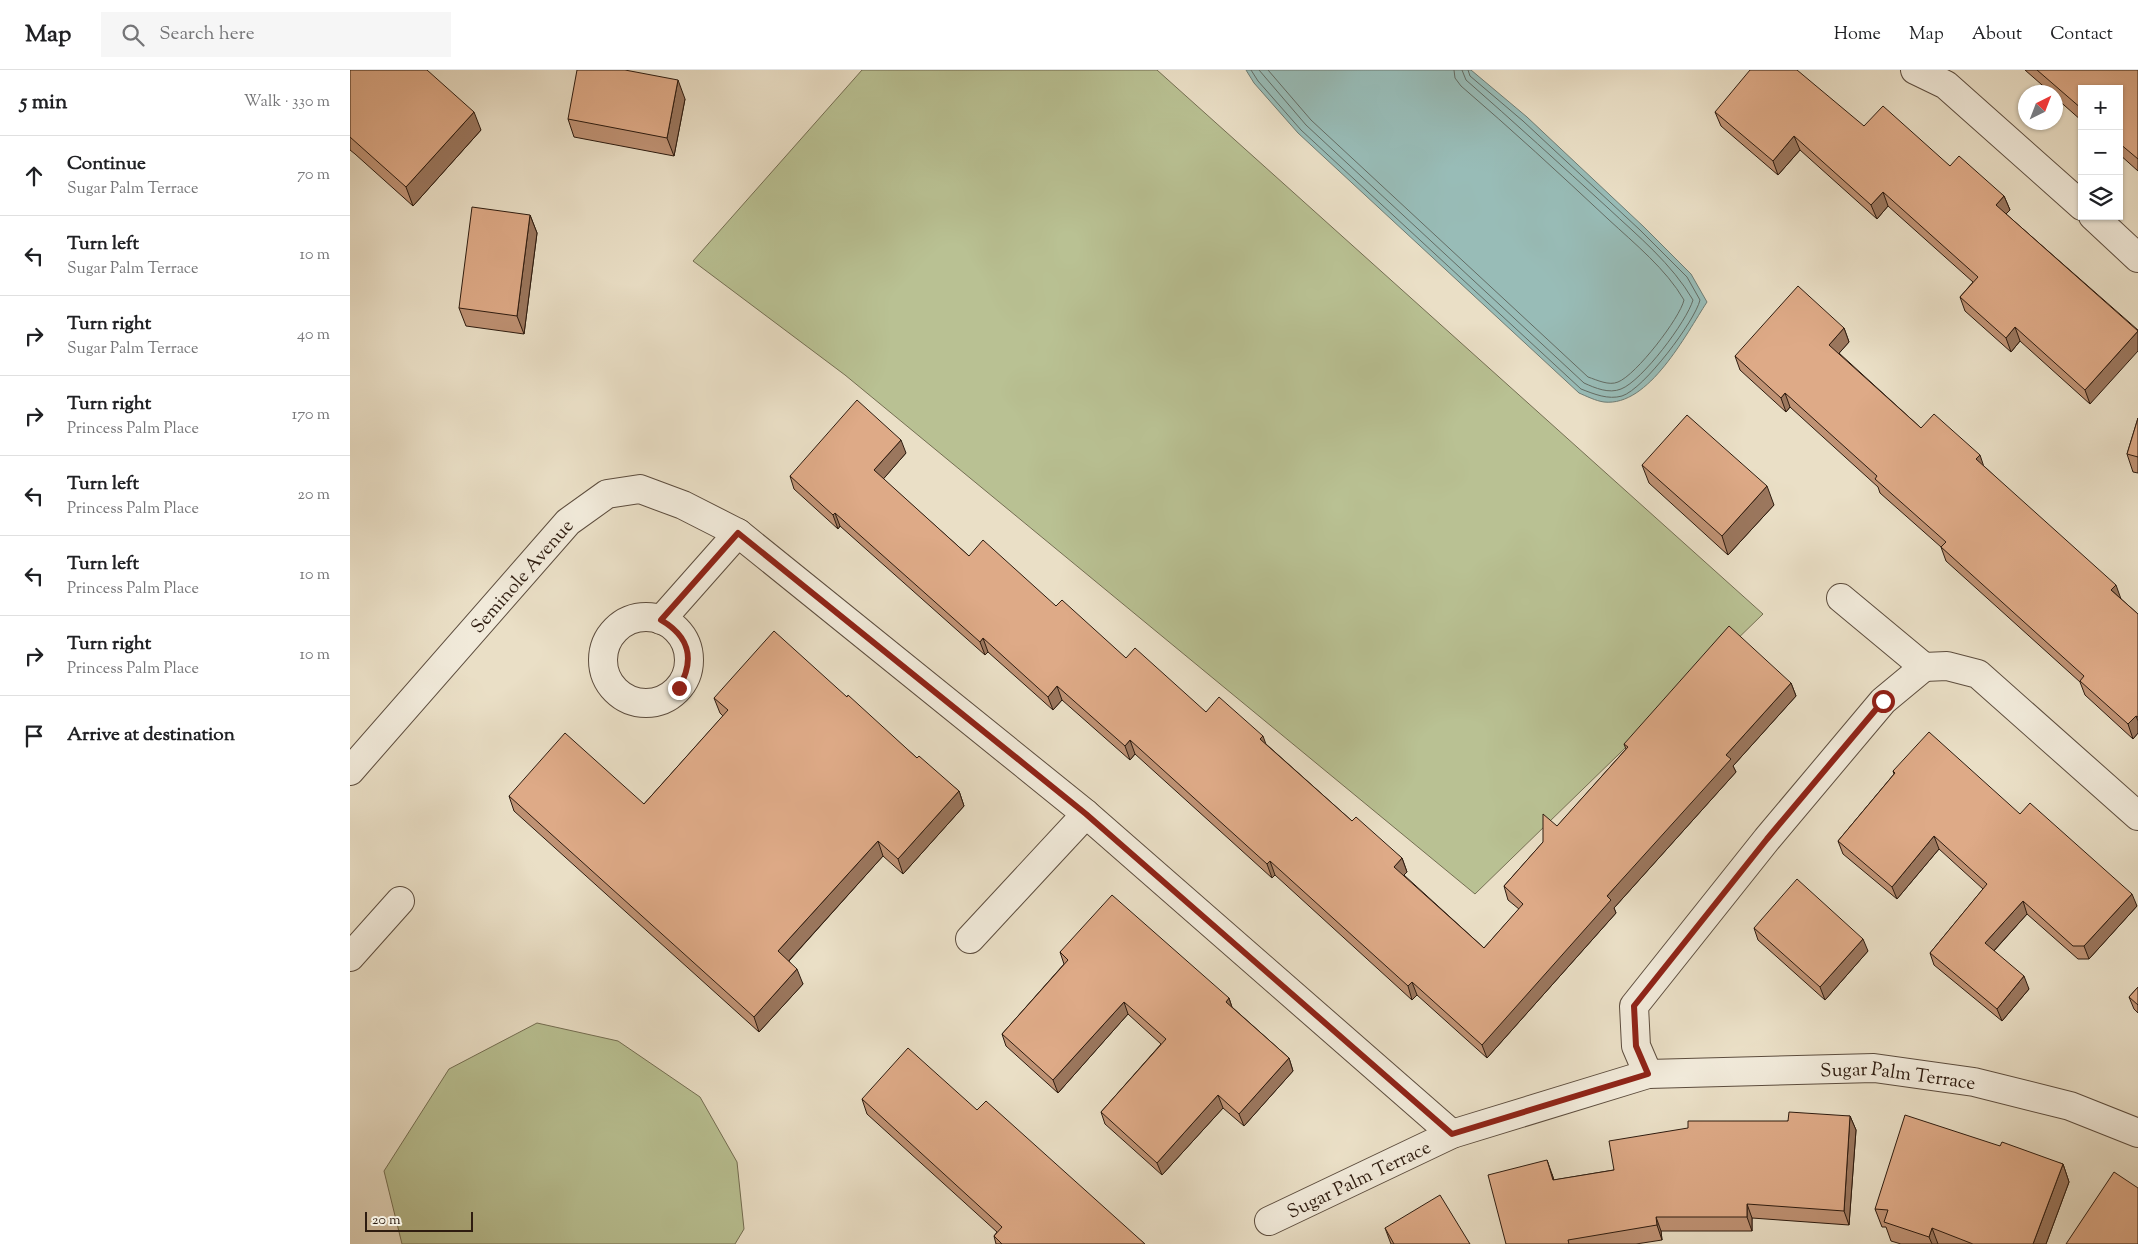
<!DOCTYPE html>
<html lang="en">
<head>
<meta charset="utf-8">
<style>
  :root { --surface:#fff; --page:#f6f6f6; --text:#202124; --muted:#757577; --line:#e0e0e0 }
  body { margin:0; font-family:"Sorts Mill Goudy",serif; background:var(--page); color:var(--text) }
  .controls { position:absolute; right:15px; top:15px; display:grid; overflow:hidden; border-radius:0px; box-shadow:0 1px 4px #0004 }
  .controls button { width:45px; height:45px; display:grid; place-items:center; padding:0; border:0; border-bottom:1px solid var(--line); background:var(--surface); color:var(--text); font:25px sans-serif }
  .compass { position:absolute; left:1668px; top:15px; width:45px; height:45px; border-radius:50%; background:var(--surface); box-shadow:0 1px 4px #0004; rotate:42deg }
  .scale { position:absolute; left:15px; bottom:12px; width:108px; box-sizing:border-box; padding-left:5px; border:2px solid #2e1c10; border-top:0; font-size:14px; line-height:18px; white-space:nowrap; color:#2e1c10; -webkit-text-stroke:4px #f1eada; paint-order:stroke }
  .stop { position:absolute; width:15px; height:15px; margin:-11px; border:4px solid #8f2418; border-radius:50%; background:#fff }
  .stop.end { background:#8f2418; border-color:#fff; box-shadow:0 1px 5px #0008 }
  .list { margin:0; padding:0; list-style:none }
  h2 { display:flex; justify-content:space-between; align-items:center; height:65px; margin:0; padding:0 20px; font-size:21px }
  h2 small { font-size:16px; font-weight:400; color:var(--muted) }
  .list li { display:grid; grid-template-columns:32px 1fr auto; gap:15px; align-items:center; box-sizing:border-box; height:80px; padding:0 20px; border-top:1px solid var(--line) }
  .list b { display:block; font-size:19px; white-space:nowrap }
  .list p { margin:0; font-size:16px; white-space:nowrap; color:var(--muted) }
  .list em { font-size:16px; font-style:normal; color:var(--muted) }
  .icon { flex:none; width:28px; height:28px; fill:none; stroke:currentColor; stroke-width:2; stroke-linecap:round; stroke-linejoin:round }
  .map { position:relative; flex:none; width:1788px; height:1174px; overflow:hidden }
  header { display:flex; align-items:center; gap:30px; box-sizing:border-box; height:70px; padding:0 25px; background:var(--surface); border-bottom:1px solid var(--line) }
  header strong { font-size:24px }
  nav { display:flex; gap:28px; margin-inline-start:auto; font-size:18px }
  .search { width:350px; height:45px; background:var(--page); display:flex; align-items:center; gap:12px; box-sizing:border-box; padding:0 18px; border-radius:0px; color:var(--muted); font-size:19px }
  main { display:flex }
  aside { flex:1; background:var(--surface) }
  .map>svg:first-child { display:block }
</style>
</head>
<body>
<header>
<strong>Map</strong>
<div class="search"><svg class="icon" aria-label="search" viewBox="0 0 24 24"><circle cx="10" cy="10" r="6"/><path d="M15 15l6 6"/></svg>Search here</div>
<nav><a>Home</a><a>Map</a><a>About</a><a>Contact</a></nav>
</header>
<main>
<aside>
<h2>5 min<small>Walk · 330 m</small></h2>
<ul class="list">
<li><svg class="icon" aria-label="ahead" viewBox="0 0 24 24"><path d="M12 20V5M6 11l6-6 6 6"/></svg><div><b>Continue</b><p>Sugar Palm Terrace</p></div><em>70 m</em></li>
<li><svg class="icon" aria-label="left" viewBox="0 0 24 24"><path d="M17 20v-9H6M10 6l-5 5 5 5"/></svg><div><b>Turn left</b><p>Sugar Palm Terrace</p></div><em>10 m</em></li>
<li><svg class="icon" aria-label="right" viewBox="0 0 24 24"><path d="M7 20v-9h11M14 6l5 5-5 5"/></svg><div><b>Turn right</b><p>Sugar Palm Terrace</p></div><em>40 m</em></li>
<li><svg class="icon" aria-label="right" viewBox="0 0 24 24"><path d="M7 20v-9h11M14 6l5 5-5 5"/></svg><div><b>Turn right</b><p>Princess Palm Place</p></div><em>170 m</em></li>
<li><svg class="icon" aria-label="left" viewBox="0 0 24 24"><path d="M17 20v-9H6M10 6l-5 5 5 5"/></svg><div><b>Turn left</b><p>Princess Palm Place</p></div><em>20 m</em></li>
<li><svg class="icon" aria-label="left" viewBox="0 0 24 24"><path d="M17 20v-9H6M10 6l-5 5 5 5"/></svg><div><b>Turn left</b><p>Princess Palm Place</p></div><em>10 m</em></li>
<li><svg class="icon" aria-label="right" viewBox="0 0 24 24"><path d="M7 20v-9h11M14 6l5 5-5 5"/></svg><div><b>Turn right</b><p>Princess Palm Place</p></div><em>10 m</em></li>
<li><svg class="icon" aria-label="arrive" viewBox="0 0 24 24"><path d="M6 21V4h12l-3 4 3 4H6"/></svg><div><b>Arrive at destination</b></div></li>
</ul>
</aside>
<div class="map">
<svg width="1788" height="1174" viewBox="0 0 1788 1174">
  <rect width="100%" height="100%" fill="#eadfc6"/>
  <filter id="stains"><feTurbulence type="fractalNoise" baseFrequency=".004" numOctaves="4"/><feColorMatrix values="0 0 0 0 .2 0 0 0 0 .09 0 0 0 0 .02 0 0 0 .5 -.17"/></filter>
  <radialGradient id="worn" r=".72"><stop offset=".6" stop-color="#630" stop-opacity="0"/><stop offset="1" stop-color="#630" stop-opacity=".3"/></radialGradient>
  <g fill="#b9c193" stroke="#746e52">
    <path d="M512 0H807L1413 544 1125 824 495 305 343 191Z"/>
    <path d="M187 953 268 971 350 1027 387 1092 394 1159 385 1174H52L34 1101 99 999Z"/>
  </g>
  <path fill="#98bcb7" stroke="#6e7c74" d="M896 0H1121L1177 47 1294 157 1341 204 1357 232C1336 264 1299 337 1254 332 1246 331 1236 326 1229 323L948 63 904 13Z"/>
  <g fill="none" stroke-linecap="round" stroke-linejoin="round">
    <g stroke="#636c64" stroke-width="1">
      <path d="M901 0 908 11 951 60 1231 319C1244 324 1258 330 1272 326 1294 319 1345 251 1350 230L1337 207 1290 160 1173 51 1120 6 1118 0"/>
      <path d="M909 0 956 55 1234 313C1245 318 1259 324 1271 319 1292 311 1337 251 1343 230 1322 194 1288 166 1258 138 1211 95 1164 52 1116 10L1112 0"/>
      <path d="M918 0 961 50 1238 307C1247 310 1259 316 1268 312 1286 305 1330 248 1334 230 1316 199 1285 174 1258 149 1210 104 1161 59 1111 16L1105 8 1104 0"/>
    </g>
    <defs>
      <g id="minor">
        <path d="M1565 0 1596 15 1732 136"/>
        <path d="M1743 146 1788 188"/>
        <circle cx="296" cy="590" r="43"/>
        <path d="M311 550 388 463 736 744 1102 1064"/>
        <path d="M1574 597 1597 596 1628 604 1788 746"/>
        <path id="s1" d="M0 701 218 452 257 424 290 419 333 435 388 463"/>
        <path d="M620 869 736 744"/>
        <path d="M0 887 50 831"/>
        <path d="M1298 1004 1286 976 1284 936 1417 769 1533 631 1574 597 1491 528"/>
        <path id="s2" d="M919 1151 1102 1064 1298 1004 1524 998 1624 1012 1720 1036 1788 1063"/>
      </g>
    </defs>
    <use href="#minor" stroke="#5d4d3e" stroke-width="30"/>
    <use href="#minor" stroke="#f1eada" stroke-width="28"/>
  </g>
  <g fill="#bf9274" stroke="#2e1c10">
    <path d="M0 0 131 60 63 136 5 84 0 80Z"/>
    <path d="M1675 0H1788V101L1769 84V19H1732V51L1706 28V22H1700Z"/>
    <path d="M335 29 324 86 224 67 218 49Z"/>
    <path d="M1365 42 1514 56 1600 96 1654 126 1660 140 1656 144 1788 260 1740 334 1670 271 1661 282 1615 241 1610 227 1623 212 1538 136 1527 149 1450 80 1428 105 1371 56Z"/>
    <path d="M180 145 187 163 174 264 116 256 109 238Z"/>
    <path d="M1494 258 1499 272 1489 283 1571 358 1634 396 1770 528 1788 544V663L1783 669 1735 625 1730 612 1596 491 1591 477 1530 423 1528 417 1440 337 1436 342 1390 300 1385 286Z"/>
    <path d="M1788 348V403L1783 402 1777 384Z"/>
    <path d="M556 383 533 409 619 486 706 536 776 588 856 642 916 674 1002 751 1052 788 1057 802 1054 805 1134 878 1169 839 1158 830 1154 816 1276 679 1274 674 1441 613 1446 626 1383 696 1386 702 1264 838 1266 843 1137 988 1067 925 1062 930 925 805 922 808 785 684 780 690 712 630 703 640 638 582 635 585 490 456 488 459 444 419 440 406Z"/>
    <path d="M1292 395 1424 435 1378 485 1299 413Z"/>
    <path d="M497 627 567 688 609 721 614 736 553 804 533 786 439 891 453 914 409 962 164 741 159 726 294 734 373 646 370 643 364 628Z"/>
    <path d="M1543 701 1670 744 1787 836 1739 889H1728L1677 844 1644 881 1679 919 1652 951 1584 895 1580 883 1633 819 1589 779 1547 829 1493 784 1488 771 1544 704Z"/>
    <path d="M1404 858 1518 881 1475 930 1408 870Z"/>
    <path d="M710 882 879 928 882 937 939 988 943 1001 894 1056 873 1038 812 1105 755 1054 751 1042 811 974 778 944 708 1023 656 976 652 964 714 894Z"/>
    <path d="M1788 917V943L1784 939 1779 927Z"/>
    <path d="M512 1029 627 1040 795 1174H646L644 1166 647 1162 517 1044Z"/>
    <path d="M1500 1046 1506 1060 1499 1155 1402 1148V1161H1311L1312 1170 1286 1174H1156L1202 1104 1204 1110 1264 1100 1438 1051Z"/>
    <path d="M1650 1076 1713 1094 1719 1112 1696 1174H1551L1541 1171 1536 1157H1532L1525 1139Z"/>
    <path d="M1035 1158 1120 1174H1041Z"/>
  </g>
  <g fill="#9b775e" stroke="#2e1c10">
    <path d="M328 10 335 29 324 86 317 68Z"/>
    <path d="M124 42 131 60 63 136 56 117Z"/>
    <path d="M1444 66 1450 80 1428 105 1423 91Z"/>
    <path d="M1533 122 1538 136 1527 149 1521 135Z"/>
    <path d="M1654 126 1660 140 1651 149 1646 135Z"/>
    <path d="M180 145 187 163 174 264 167 246Z"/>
    <path d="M1665 257 1670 271 1661 282 1656 268Z"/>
    <path d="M1494 258 1499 272 1484 289 1479 275Z"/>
    <path d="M1788 261V281L1740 334 1735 320Z"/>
    <path d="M1435 323 1440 337 1436 342 1431 328Z"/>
    <path d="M551 370 556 383 529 414 524 400Z"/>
    <path d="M1630 385 1635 400 1626 389Z"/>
    <path d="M1417 416 1424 435 1378 485 1372 466Z"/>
    <path d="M485 443 490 456 488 459 483 445Z"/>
    <path d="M1766 515 1771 529 1761 520Z"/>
    <path d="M633 568 638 582 635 585 630 572Z"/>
    <path d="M1441 613 1446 626 1383 696 1386 702 1264 838 1266 843 1137 988 1132 975 1376 685Z"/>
    <path d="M707 616 712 630 703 640 698 627Z"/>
    <path d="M1786 646 1788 651V663L1783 669 1778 654Z"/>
    <path d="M913 666 918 680 910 669Z"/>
    <path d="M780 670 785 684 780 690 775 676Z"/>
    <path d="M609 721 614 736 553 804 548 789Z"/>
    <path d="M1584 766 1589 779 1547 829 1542 817Z"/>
    <path d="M528 771 533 786 434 896 428 881Z"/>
    <path d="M1052 788 1057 802 1049 810 1044 797Z"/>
    <path d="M920 791 925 805 922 808 917 794Z"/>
    <path d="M1782 824 1787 836 1739 889 1734 876Z"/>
    <path d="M1673 831 1677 844 1639 886 1635 873Z"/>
    <path d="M1513 869 1518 881 1475 930 1470 917Z"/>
    <path d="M447 899 453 914 409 962 404 947Z"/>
    <path d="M1674 906 1679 919 1652 951 1647 939Z"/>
    <path d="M1062 912 1067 925 1062 930 1058 916Z"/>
    <path d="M879 928 883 941 876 932Z"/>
    <path d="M774 932 778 944 708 1023 703 1010Z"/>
    <path d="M939 988 943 1001 894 1056 889 1044Z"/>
    <path d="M868 1025 873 1038 812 1105 807 1093Z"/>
    <path d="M1500 1046 1506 1060 1499 1155 1494 1141Z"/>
    <path d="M1197 1090 1202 1104 1208 1125 1203 1110Z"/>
    <path d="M1713 1094 1719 1112 1696 1174H1683Z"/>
    <path d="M1397 1134 1402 1148V1161L1397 1147Z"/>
    <path d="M1306 1147 1311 1161 1312 1170 1307 1155Z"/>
    <path d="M1582 1158 1588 1174H1582L1579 1167Z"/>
  </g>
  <g fill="#deaa87" stroke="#2e1c10">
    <path d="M0 0H77L124 42 56 117 0 67Z"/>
    <path d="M227 0H275L328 10 317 68 218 49Z"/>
    <path d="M1400 0H1447L1514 56 1533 36 1600 96 1609 86 1654 126 1646 135 1788 261 1735 320 1665 257 1656 268 1610 227 1628 207 1533 122 1521 135 1444 66 1423 91 1365 42Z"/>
    <path d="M1687 0H1788V89L1769 73V19H1732V39Z"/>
    <path d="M122 137 180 145 167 246 109 238Z"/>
    <path d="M1448 216 1494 258 1479 275 1571 358 1584 344 1630 385 1626 389 1766 515 1761 520 1788 544V647L1786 646 1778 654 1730 611 1734 606 1591 477 1596 472 1525 409 1527 406 1435 323 1431 328 1385 286Z"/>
    <path d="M507 330 551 370 524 400 619 486 633 470 706 536 712 530 776 588 785 578 856 642 869 627 913 666 910 669 1002 751 1006 747 1052 788 1044 797 1134 878 1173 834 1154 816 1193 772V744L1207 756 1278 677 1274 674 1379 556 1441 613 1376 685 1381 689 1257 826 1261 830 1132 975 1062 912 1058 916 920 791 917 794 780 670 775 676 707 616 698 627 633 568 630 572 485 443 483 445 440 406Z"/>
    <path d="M1337 345 1417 416 1372 466 1292 395Z"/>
    <path d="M1788 348V387L1777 384Z"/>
    <path d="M424 561 497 627 498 625 567 688 569 686 609 721 548 789 528 771 428 881 447 899 404 947 159 726 215 663 294 734 378 640 364 628Z"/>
    <path d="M1579 662 1670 744 1680 733 1782 824 1734 876H1723L1673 831 1635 873 1674 906 1647 939 1580 883 1637 814 1584 766 1542 817 1488 771 1545 703 1543 701Z"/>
    <path d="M1447 809 1513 869 1470 917 1404 858Z"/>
    <path d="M762 825 879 928 876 932 939 988 889 1044 868 1025 807 1093 751 1042 816 969 774 932 703 1010 652 964 718 890 710 882Z"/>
    <path d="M1788 917V935L1779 927Z"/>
    <path d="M558 978 627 1040 636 1031 795 1174H652L644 1166 652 1157 512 1029Z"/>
    <path d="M1439 1042 1500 1046 1494 1141 1397 1134V1147H1306L1307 1155 1218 1170 1219 1174H1156L1138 1105 1197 1090 1203 1110 1264 1100 1259 1071 1338 1058V1051H1438Z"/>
    <path d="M1555 1045 1650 1076 1652 1072 1713 1094 1683 1174H1623L1582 1158 1579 1167 1534 1152 1538 1140 1525 1139Z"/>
    <path d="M1764 1102 1788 1118V1174H1716Z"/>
    <path d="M1090 1125 1120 1174H1044L1035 1158Z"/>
  </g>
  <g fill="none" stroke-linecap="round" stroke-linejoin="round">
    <path stroke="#8f2418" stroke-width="6" d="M329 618C345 589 340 567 311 550L388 463 736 744 1102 1064 1298 1004 1286 976 1284 936 1417 769 1533 631"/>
  </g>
  <g text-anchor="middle" stroke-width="4.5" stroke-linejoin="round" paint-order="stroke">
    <g font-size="19" fill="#2e1c10" stroke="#f1eada">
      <text dy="7" stroke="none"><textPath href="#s1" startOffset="260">Seminole Avenue</textPath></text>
      <text dy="7" stroke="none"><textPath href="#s2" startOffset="658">Sugar Palm Terrace</textPath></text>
      <text dy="7" stroke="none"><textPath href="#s2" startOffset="99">Sugar Palm Terrace</textPath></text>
    </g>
  </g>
  <rect width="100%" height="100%" filter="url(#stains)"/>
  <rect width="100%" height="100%" fill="url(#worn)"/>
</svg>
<div class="controls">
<button>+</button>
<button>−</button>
<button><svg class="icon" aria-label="layers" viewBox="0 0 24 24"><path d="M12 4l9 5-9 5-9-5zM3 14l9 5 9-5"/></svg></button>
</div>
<svg class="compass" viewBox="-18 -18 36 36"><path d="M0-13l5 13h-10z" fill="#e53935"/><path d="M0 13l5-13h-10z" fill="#757577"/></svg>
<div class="scale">20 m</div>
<div class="stop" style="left:1533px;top:631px"></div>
<div class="stop end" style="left:329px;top:618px"></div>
</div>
</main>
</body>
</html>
